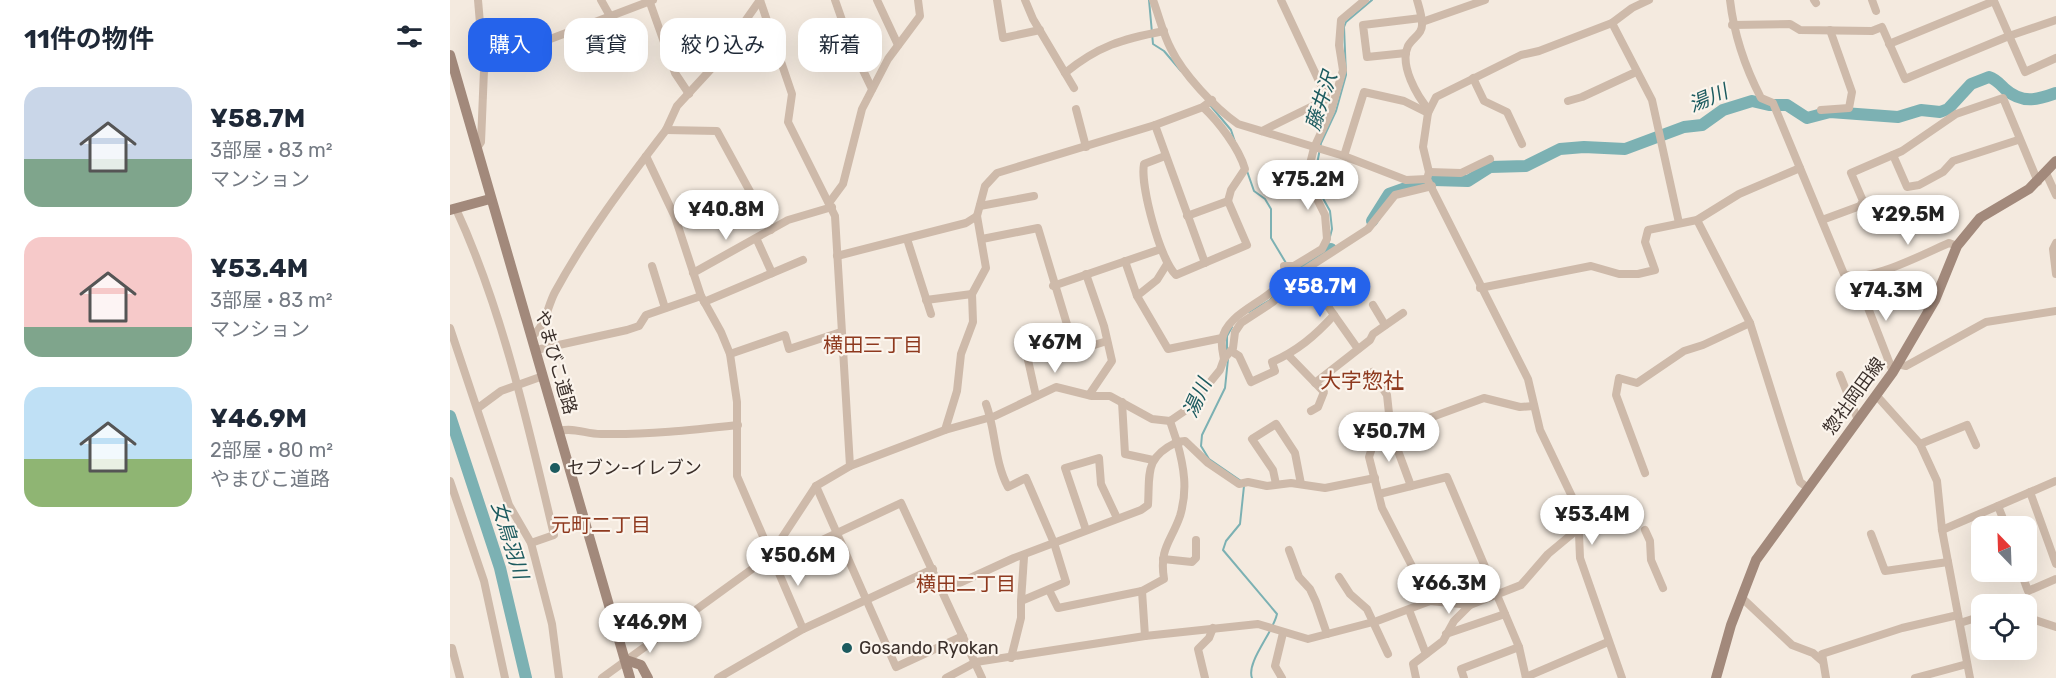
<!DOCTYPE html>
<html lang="ja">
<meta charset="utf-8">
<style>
:root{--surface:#fff;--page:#f6f6f7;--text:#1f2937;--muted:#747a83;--accent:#2563eb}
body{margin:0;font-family:Rubik,"Noto Sans JP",sans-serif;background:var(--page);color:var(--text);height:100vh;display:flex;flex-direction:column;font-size:22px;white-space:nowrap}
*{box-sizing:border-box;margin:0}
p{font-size:20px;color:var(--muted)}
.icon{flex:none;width:33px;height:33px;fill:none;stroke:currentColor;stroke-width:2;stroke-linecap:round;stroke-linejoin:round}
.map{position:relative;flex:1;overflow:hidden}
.sheet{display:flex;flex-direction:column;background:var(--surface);width:450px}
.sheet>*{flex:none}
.guide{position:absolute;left:18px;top:18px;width:570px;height:54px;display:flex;gap:12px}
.needle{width:39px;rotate:337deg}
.tools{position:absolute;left:1521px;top:516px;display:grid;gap:12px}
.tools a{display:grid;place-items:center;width:66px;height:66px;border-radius:12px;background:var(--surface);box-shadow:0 6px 24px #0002;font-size:30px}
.price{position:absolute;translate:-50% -51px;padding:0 14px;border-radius:21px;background:#fff;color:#222;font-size:20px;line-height:39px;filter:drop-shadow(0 2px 3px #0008)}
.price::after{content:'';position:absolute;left:50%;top:36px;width:18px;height:14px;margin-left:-9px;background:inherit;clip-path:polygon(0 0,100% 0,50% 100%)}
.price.active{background:var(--accent);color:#fff}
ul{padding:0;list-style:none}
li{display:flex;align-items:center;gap:18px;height:150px;padding:0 24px}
li span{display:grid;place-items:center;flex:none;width:168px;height:120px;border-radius:18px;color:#555}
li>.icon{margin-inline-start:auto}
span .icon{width:72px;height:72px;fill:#fffc;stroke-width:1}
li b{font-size:26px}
h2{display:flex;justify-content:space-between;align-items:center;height:72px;padding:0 24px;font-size:26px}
.pill{padding:0 21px;border-radius:18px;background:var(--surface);box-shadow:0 6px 24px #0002;font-size:21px;line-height:54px}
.pill.active{background:var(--accent);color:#fff}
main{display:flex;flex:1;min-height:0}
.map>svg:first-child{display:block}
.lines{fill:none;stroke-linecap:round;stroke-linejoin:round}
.stream{stroke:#7cb1b3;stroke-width:2}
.river{stroke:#7cb1b3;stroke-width:12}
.street{stroke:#cebaaa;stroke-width:8}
.secondary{stroke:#a2897b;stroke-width:10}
.poi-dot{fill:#1c5b5f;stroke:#fbf4ec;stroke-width:2}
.labels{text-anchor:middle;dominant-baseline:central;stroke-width:4.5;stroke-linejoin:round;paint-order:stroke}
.street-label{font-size:18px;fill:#3a2f2a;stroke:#fbf4ec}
.poi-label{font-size:18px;fill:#3a2f2a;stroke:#fbf4ec;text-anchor:start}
.water-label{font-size:20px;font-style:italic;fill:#1c5b5f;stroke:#fbf4ec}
.neighbourhood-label{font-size:20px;fill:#8e391e;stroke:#fbf4ec}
.quarter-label{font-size:21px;fill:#8e391e;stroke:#fbf4ec}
</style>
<main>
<section class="sheet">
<h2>11件の物件<svg class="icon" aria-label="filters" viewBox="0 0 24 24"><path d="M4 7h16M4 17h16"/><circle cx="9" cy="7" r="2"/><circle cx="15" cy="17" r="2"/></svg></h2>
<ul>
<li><span style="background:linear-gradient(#c9d6e8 60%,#7fa58c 0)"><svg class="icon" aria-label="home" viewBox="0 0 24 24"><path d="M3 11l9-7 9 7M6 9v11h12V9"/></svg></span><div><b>¥58.7M</b><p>3部屋 · 83 m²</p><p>マンション</p></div></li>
<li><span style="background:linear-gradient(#f6c9c9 75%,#7fa58c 0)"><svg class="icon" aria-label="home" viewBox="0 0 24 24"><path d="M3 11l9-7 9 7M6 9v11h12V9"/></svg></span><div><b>¥53.4M</b><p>3部屋 · 83 m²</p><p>マンション</p></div></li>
<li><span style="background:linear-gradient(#bfe0f5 60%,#8fb573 0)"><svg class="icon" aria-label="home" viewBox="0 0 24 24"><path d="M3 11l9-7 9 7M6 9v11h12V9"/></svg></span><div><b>¥46.9M</b><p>2部屋 · 80 m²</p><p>やまびこ道路</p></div></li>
</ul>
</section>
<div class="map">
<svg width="1606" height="678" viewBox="0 0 1606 678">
<rect width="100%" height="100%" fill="#f4eadf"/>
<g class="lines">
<g class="stream">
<polyline points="699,0 703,44 714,51 731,71"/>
<polyline points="760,105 781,130 785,142"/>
<polyline points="797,171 804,191 815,199 821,209 821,238 836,263"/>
<polyline points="876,252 882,229 880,211 866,186 865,175 871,143 886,111 896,75 894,27 896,22 922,0"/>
<polyline points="835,281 841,272 839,268"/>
<polyline points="799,312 820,300 828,290"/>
<polyline points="777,350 777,336 782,327"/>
<polyline points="778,359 775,388 752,435 751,446 759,459 791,481"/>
<path d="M794,486L790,524L776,541L773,550L827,614C823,633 796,662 802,678"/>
</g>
<g class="river">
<path d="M984,180L1018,181L1040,167L1076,166L1110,149L1134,147L1175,149L1234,127L1252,125L1273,110L1302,101L1319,105H1337L1357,118L1380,112L1448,117L1471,110L1490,112L1498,109L1521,84L1539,77C1546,79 1550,84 1555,89C1572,104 1587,100 1606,93"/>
<polyline points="922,221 939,194 970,183"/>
<polyline points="841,272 881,249"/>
<polyline points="0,416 50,568 76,678"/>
</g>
<g class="street">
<polyline points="151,0 160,16"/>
<polyline points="199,0 225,73 239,94"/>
<polyline points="385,0 400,43 422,89"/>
<polyline points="427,0 448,45"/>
<polyline points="547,0 553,38 590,30"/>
<polyline points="575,0 583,19 624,88"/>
<path d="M703,0C709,16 713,34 721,49C733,74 765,108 788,124L894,156L956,180L977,179"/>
<path d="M967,0C969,7 972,16 972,23C973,34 963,37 958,46C949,65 967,96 979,110"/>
<path d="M1280,0C1284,35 1295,67 1311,98L1323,103L1394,274C1416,285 1475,253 1499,243L1507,246"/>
<polyline points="1364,0 1366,3"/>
<polyline points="1422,0 1426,11"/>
<polyline points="972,22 1035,0"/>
<polyline points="1162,23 1202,100 1229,223"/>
<polyline points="1282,25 1340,24 1350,30 1422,31 1432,27 1455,79 1559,36 1606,20"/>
<polyline points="1439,44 1544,1 1575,72 1606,58"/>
<polyline points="956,53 917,57 913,25 971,18"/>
<polyline points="34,70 66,52 203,0"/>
<path d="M615,73C648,46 672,39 714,31"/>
<polyline points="1023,78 1034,101 1057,112 1072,144"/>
<polyline points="1118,101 1132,97 1186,72"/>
<path d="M753,107C768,121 789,148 795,169L781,190L778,201"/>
<polyline points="626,109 636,147"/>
<polyline points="1371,110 1399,108 1402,92 1380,30"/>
<polyline points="705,125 755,263"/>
<polyline points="216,130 267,131 321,230"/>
<polyline points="812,131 875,100 876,96 831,0"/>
<polyline points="27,148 31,142 34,70 28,0"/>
<polyline points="1443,155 1457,187 1469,185 1493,172 1503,161 1568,140"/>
<polyline points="196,156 225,217 251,296 271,332 280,354 287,402 287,476 353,629"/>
<path d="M715,156L694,164C690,185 710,260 726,275L797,245L778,201L737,216"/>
<polyline points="894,156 914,92 954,101 978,113"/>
<polyline points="979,172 1011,173 1040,159"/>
<polyline points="1596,173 1606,195"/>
<polyline points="379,203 393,184 412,109 438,59 470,16 468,0"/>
<polyline points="530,206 584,196"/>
<path d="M6,209C53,311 78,425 104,535L81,543"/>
<polyline points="1247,220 1300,323 1350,482 1358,488"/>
<polyline points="1372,220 1410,206 1413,201 1401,173 1452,151 1506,114 1553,98 1588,182"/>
<polyline points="457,239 481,314"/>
<polyline points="532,239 588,228 625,351 657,341"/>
<polyline points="307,240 322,273"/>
<polyline points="1606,243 1603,249 1606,274"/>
<polyline points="387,256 516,223 527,216 535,186 547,173 705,125 753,107 762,100"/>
<polyline points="675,261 687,296 707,280 717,264"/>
<polyline points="202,266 215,308"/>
<polyline points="853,271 908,349"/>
<polyline points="243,273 338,220 382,207"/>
<polyline points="636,274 654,326 662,361 639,395"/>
<polyline points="1406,277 1443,372"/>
<polyline points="603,286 711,249"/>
<polyline points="1030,288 1141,266 1169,274 1188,274 1205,270 1195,242 1198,230 1247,220 1289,194 1350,168"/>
<polyline points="687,296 718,349 772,338"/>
<polyline points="476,300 522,294"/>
<polyline points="254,302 353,260"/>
<polyline points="923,305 935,325"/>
<polyline points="0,328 59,505 81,543 102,624 109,678"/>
<polyline points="572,333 586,396"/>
<path d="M82,336C96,326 97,307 105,292C136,235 176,182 216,130L227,106L262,68L310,0"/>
<polyline points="86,350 177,330 189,326 196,315 251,296"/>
<path d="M781,351L789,356L801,382L825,371L822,362C847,351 865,336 884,315"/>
<polyline points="280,354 335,335 339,349 391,332"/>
<polyline points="838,355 874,392 868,407 861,411"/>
<path d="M774,359C773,353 771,346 772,340C777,306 840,298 834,266H844L872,249L877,239L875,215L861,187L860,164L864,148L881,111L893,70L889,45L891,20L915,0"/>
<polyline points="1448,364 1456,366 1536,322 1606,311"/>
<polyline points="922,372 937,395 941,432 961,486"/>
<polyline points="1390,375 1408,420"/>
<polyline points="865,383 920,340 923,334 953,313"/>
<polyline points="1426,395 1470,444 1487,481 1492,530 1520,678"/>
<polyline points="672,402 675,454 703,460"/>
<path d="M536,404C546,431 544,461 558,487L576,478L604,543L616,582L571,601V618L561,658"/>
<polyline points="28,408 51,391 93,376"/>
<polyline points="720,421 727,442 735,441 758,463 789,484 798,482 817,486 841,483 875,488 925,478"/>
<polyline points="495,430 507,391 511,354 523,322 522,294 536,268 527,216"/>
<path d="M109,431C124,427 136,434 151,434C196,435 242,430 288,425"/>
<polyline points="1470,444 1517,425 1526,445"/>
<polyline points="400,466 495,430 545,416 606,387 642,396 660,396 702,419 720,421 739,408 770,370 774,359 783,348 785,332 791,323 823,302 853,271 918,229 945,195 982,186"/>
<polyline points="1195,473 1166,395 1169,378 1187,383 1234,351 1253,345 1300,323"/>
<polyline points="0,481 34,581 55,678"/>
<polyline points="826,484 823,470 802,439 826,424 845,453 851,484"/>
<polyline points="366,486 446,667 513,636"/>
<polyline points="1580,492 1606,564"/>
<polyline points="929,494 997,477 1069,647 1076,678"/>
<polyline points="1548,506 1556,526"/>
<polyline points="636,530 615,468 649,458 651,484 667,518"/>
<polyline points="1195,530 1200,541 1201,560 1213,588"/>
<polyline points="1492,530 1606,481"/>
<polyline points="1421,534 1435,571 1498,562"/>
<polyline points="839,550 849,577 860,589 866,602 877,634"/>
<polyline points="713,559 742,562 746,558 746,540"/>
<polyline points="323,563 451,503 532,678"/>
<polyline points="1571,572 1578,591 1606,579"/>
<polyline points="889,577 900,594 917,609 938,654"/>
<path d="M494,590L564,558L691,510L698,505C700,473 694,458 727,442C734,467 738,490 730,516C721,542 709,548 714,579L692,591L608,608L599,590"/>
<polyline points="692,591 695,636"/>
<polyline points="1291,597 1342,645 1363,653 1371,660"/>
<polyline points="571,601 574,557"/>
<polyline points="980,601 932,508 919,457 922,448 941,432 1034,398 1070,407 1084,406"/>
<polyline points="959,610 976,654"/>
<polyline points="1576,617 1606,627"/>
<polyline points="1510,623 1532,616"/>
<polyline points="996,634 1055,614"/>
<polyline points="0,648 2,648 10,678"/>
<polyline points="1076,677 1158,642"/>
<polyline points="152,678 320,556 366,486 400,466 385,216 338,122 342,94 310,0"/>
<polyline points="268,678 353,629 483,569"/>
<polyline points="496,678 526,662 695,636 808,624 858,639 927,621 980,601 1020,605 1071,585 1098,554 1128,529"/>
<polyline points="755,678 748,649 759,638 763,628"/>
<polyline points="832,678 825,666 833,633"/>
<polyline points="966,678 963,664 993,641 1004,621 1020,605"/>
<polyline points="1014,678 1011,669 1069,647"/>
<polyline points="1172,678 1130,558 1128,509 1090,430 1078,379 977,179 979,172 973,147 978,113 986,97 1071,55 1089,51 1162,23 1182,8 1199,0"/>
<polyline points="1376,678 1372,654 1452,628 1508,615"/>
<polyline points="1465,678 1517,664"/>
</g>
<g class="secondary">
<polyline points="0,55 180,678"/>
<polyline points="0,210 40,199"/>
<polyline points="176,660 191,665 198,678"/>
<polyline points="1266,678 1281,625 1306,560 1443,372 1485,300 1507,246 1530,218 1579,189 1606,161"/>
</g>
</g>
<g class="poi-dot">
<circle cx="105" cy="468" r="6"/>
<circle cx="397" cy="648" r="6"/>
</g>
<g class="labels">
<g class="street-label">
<text transform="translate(106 362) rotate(74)">やまびこ道路</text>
<text transform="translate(1404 396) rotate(-54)">惣社岡田線</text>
</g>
<g class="poi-label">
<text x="117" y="468">セブン-イレブン</text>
<text x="409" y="648">Gosando Ryokan</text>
</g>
<g class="water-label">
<text transform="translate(1258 98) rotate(-23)">湯川</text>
<text transform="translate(871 101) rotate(-72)">藤井沢</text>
<text transform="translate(747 398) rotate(-66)">湯川</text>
<text transform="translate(60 540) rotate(73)">女鳥羽川</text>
</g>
<g class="neighbourhood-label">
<text x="423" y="345">横田三丁目</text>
<text x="151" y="525">元町二丁目</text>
<text x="516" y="584">横田二丁目</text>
</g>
<g class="quarter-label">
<text x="912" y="380">大字惣社</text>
</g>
</g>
</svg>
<div class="tools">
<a><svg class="needle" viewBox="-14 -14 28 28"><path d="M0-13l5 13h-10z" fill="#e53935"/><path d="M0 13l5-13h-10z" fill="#747a83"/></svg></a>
<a><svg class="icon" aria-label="locate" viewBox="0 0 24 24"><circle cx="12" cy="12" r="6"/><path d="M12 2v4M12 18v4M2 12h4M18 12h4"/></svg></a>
</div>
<b class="price" style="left:858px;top:211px">¥75.2M</b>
<b class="price" style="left:276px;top:241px">¥40.8M</b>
<b class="price" style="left:1458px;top:246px">¥29.5M</b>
<b class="price active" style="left:870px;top:318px">¥58.7M</b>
<b class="price" style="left:1436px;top:322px">¥74.3M</b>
<b class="price" style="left:605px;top:374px">¥67M</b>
<b class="price" style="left:939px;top:463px">¥50.7M</b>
<b class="price" style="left:1142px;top:546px">¥53.4M</b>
<b class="price" style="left:348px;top:587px">¥50.6M</b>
<b class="price" style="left:999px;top:615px">¥66.3M</b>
<b class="price" style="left:200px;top:654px">¥46.9M</b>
<div class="guide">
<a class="pill active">購入</a>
<a class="pill">賃貸</a>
<a class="pill">絞り込み</a>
<a class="pill">新着</a>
</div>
</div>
</main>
